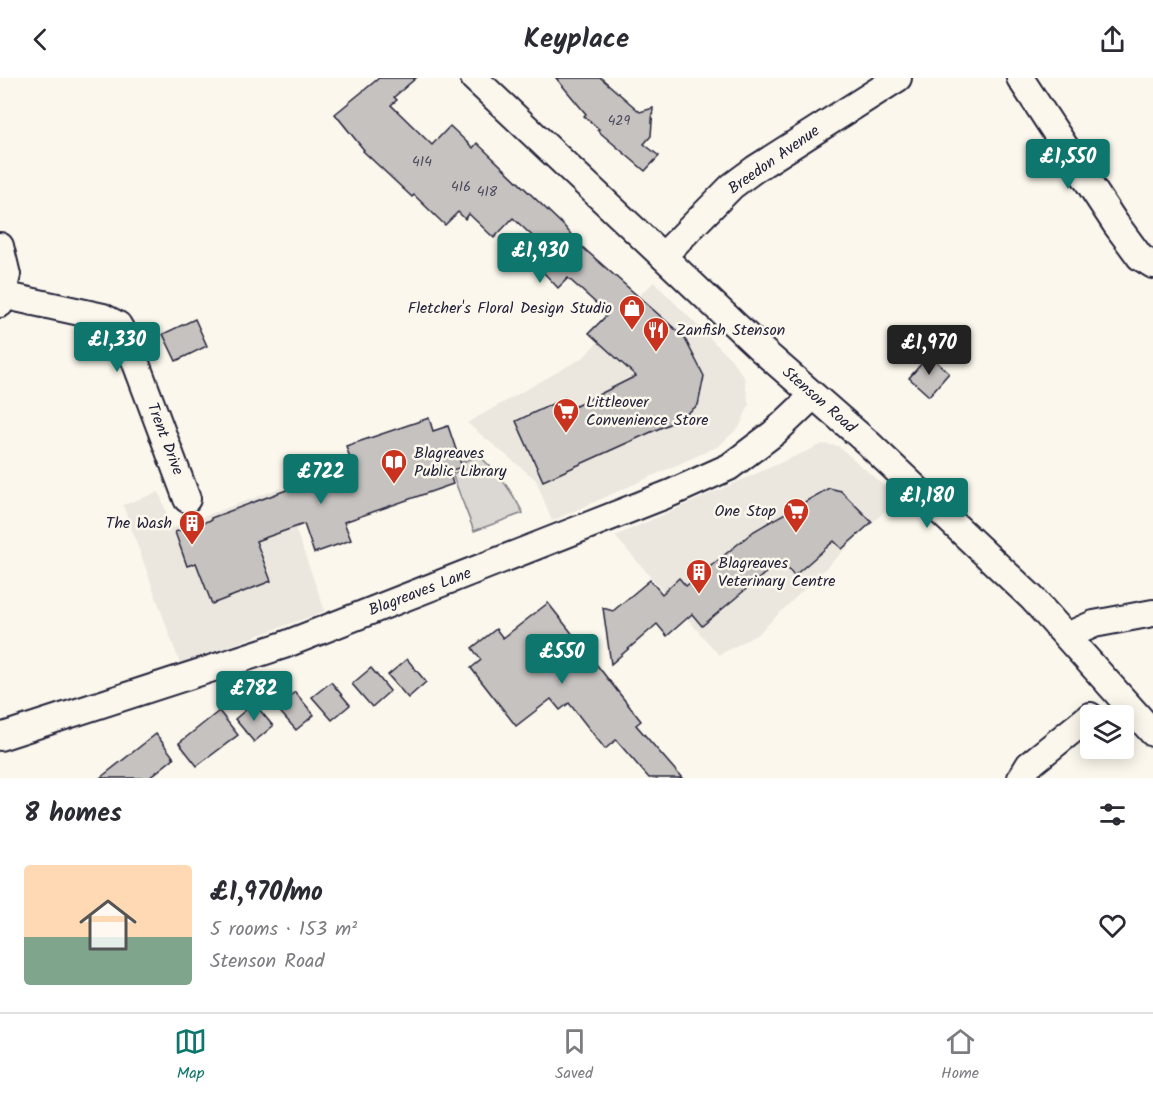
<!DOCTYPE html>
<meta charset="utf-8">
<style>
:root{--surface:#fff;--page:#f7f7f7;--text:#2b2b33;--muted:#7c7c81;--line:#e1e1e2;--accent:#0f766e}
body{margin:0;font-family:Kalam,sans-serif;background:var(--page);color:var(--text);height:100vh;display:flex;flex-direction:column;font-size:22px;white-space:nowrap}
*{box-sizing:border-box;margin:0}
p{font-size:20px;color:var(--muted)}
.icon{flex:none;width:33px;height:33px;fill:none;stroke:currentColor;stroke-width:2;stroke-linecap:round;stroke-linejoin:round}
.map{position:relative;height:700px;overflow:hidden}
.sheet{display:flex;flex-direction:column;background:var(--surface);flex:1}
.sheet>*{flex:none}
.tools{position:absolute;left:1080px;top:627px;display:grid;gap:12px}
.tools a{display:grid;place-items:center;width:54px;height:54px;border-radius:6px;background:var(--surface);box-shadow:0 3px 15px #0003;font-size:30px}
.price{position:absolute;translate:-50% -51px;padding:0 14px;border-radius:6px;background:var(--accent);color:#fff;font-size:20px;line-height:39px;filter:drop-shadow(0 2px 3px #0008)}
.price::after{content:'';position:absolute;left:50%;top:36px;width:18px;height:14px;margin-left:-9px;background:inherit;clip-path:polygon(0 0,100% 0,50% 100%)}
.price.selected{background:#222;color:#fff}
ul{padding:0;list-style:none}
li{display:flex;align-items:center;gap:18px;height:150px;padding:0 24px}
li+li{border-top:2px solid var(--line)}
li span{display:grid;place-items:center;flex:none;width:168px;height:120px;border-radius:6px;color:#555}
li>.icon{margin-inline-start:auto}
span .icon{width:72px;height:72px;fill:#fffc;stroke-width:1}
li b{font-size:26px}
h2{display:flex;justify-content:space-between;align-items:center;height:72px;padding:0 24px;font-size:26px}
header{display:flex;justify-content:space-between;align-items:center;height:78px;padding:0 24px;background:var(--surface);font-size:27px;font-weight:700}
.menu{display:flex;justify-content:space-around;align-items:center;height:84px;border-top:2px solid var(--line);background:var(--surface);font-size:16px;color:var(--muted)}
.menu a{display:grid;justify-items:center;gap:3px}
.menu .selected{color:var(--accent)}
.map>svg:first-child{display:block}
.built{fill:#ebe7df}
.green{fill:#dbd8d3;stroke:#7e7d87;stroke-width:1.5}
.building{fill:#c6c2c0;stroke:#22223b;stroke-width:1.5}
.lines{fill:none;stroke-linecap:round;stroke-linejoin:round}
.minor-casing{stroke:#22223b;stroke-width:30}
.minor{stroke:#fbf7ec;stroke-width:26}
.labels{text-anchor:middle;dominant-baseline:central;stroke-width:5;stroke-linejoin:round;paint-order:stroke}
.number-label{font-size:14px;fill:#4b4a5c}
.street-label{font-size:16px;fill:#22223b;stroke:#fbf7ec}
.poi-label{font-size:16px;fill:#22223b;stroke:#fbf7ec;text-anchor:start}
</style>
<header><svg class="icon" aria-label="back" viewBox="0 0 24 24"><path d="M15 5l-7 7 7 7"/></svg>Keyplace<svg class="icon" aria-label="share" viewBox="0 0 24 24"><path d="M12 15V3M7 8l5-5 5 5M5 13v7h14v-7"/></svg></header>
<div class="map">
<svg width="1153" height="700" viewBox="0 0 1153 700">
<rect width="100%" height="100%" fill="#fbf7ec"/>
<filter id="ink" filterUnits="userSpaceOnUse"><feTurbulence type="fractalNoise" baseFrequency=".0167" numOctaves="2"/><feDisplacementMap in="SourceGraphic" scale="12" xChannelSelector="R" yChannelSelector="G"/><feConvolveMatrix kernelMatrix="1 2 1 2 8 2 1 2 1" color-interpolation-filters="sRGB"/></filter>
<g filter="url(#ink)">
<g class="built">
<polygon points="654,204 731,281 744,299 749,327 740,348 719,368 552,443 536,402 467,345 584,279 639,218"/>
<polygon points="823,366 838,368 898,420 758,556 719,577 615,458"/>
<polygon points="281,410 325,533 180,586 123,427 159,414 172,450"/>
</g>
<path class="green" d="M479,378C499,395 511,412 523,435L474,453L452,396L465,391L462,384Z"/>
<g class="building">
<polygon points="379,0 416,0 394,19 397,22 391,27 432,67 450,48 473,70 477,65 564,148 580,167 684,259 704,298 698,327 680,341 543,403 516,343 565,320 570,331 636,298 589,255 608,236 568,200 558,210 530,180 543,168 513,140 494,160 469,136 465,141 458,134 445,147 414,117 412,119 363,73 364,72 335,36"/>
<polygon points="556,0 601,0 640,34 653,30 651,58 644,66 659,78 645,93 597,52 599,51 584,38 586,36"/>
<polygon points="195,241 207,268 176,283 163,256"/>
<polygon points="929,277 949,295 929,318 909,300"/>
<polygon points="429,340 433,353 448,348 462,389 449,393 453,406 344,444 351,462 314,475 304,446 256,463 271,503 212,526 196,485 187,488 175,454 211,442 211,440 292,410 290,404 351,383 346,368"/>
<polygon points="829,410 841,413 872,444 842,471 834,463 794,498 781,482 702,548 692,536 667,558 657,546 611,586 603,530 613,533 650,502 662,516 679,500 686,508 754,453"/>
<polygon points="548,525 641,643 636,647 682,700 649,700 616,662 605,671 569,625 560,632 551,621 516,648 471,590 481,582 472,570 496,551 503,560"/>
<polygon points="407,581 426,604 408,620 388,597"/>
<polygon points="371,590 390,613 372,629 352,606"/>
<polygon points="331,604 350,627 332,642 312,619"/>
<polygon points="295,614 314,637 296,652 276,629"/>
<polygon points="254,625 273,648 254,664 235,641"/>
<polygon points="219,633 238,657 197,688 179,665"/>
<polygon points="156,656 174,680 149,700 100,700"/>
</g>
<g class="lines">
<g class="minor-casing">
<g id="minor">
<polyline points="474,0 763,273 868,365 1032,520 1153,655"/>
<polyline points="1020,0 1115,145 1140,179 1153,187"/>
<polyline points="0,168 7,197 0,226"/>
<polyline points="663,178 732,108 755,91 898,0"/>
<polyline points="2,217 103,239 118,247 128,264 187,421"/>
<polyline points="1067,558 1094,546 1153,535"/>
<polyline points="0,659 284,567 671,415 729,389 774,355 813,318"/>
<polyline points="1021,700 1029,687 1090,638"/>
</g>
</g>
<use href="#minor" class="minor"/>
</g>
</g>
<defs>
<g id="shop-pin" transform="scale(1.35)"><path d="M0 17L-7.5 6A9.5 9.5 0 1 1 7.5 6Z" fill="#c8321e" stroke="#fbf7ec"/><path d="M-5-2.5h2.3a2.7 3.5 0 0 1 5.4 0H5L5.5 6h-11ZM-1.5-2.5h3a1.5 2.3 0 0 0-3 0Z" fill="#fff"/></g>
<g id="restaurant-pin" transform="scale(1.35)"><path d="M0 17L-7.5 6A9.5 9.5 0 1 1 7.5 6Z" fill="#c8321e" stroke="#fbf7ec"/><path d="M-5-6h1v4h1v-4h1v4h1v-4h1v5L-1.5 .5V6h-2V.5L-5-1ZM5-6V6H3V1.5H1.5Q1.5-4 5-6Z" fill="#fff"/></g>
<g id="supermarket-pin" transform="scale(1.35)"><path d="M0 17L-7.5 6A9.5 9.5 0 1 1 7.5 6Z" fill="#c8321e" stroke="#fbf7ec"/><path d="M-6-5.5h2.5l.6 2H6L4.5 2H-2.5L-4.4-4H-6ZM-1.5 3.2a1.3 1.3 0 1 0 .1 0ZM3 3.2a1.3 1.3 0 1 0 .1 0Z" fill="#fff"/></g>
<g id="library-pin" transform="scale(1.35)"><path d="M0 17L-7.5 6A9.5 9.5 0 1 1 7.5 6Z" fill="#c8321e" stroke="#fbf7ec"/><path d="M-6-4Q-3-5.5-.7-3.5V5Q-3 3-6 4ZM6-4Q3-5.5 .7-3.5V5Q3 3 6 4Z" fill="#fff"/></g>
<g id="building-pin" transform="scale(1.35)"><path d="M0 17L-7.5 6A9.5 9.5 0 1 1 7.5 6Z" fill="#c8321e" stroke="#fbf7ec"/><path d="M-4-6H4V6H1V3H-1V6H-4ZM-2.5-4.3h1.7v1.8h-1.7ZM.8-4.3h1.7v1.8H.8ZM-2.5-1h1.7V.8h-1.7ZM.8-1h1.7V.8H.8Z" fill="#fff"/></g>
</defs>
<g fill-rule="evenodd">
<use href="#shop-pin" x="632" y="230"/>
<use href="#restaurant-pin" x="656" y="252"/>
<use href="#supermarket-pin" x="566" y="333"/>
<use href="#library-pin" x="394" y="384"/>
<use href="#supermarket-pin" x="796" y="433"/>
<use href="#building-pin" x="192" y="445"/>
<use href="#building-pin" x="699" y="494"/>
</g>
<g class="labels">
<g class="number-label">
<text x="619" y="43">429</text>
<text x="422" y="84">414</text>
<text x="461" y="109">416</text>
<text x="487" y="114">418</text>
</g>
<g class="street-label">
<text transform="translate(774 82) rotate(-35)">Breedon Avenue</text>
<text transform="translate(819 322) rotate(41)">Stenson Road</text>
<text transform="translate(165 361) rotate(69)">Trent Drive</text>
<text transform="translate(420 514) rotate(-21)">Blagreaves Lane</text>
</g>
<g class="poi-label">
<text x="612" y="230" text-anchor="end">Fletcher's Floral Design Studio</text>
<text x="676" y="252">Zanfish Stenson</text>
<text x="586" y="324">Littleover<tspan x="586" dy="18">Convenience Store</tspan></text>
<text x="414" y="375">Blagreaves<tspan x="414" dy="18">Public Library</tspan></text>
<text x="776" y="433" text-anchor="end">One Stop</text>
<text x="172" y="445" text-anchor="end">The Wash</text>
<text x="718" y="485">Blagreaves<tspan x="718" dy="18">Veterinary Centre</tspan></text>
</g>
</g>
</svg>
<div class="tools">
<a><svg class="icon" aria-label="layers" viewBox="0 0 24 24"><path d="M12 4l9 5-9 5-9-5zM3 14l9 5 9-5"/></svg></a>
</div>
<b class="price" style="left:1068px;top:112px">£1,550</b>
<b class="price" style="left:540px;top:206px">£1,930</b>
<b class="price" style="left:117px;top:295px">£1,330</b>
<b class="price selected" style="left:929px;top:298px">£1,970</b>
<b class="price" style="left:321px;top:427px">£722</b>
<b class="price" style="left:927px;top:451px">£1,180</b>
<b class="price" style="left:562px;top:607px">£550</b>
<b class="price" style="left:254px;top:644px">£782</b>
</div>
<section class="sheet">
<h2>8 homes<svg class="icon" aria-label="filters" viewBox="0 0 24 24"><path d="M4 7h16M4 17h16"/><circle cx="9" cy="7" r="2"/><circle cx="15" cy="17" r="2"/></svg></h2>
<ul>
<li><span style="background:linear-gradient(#ffd9b3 60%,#7fa58c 0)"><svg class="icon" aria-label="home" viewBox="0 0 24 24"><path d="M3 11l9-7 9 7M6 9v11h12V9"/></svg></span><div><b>£1,970/mo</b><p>5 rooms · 153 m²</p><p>Stenson Road</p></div><svg class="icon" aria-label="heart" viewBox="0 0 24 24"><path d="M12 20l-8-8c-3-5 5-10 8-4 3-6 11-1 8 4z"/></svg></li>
</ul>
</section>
<nav class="menu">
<a class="selected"><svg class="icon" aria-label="map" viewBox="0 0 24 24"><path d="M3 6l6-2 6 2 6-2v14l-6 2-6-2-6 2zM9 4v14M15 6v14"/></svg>Map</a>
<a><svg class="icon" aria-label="saved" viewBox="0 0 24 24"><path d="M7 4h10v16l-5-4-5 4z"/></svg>Saved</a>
<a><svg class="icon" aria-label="home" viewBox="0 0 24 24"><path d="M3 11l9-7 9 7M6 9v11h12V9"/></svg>Home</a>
</nav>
